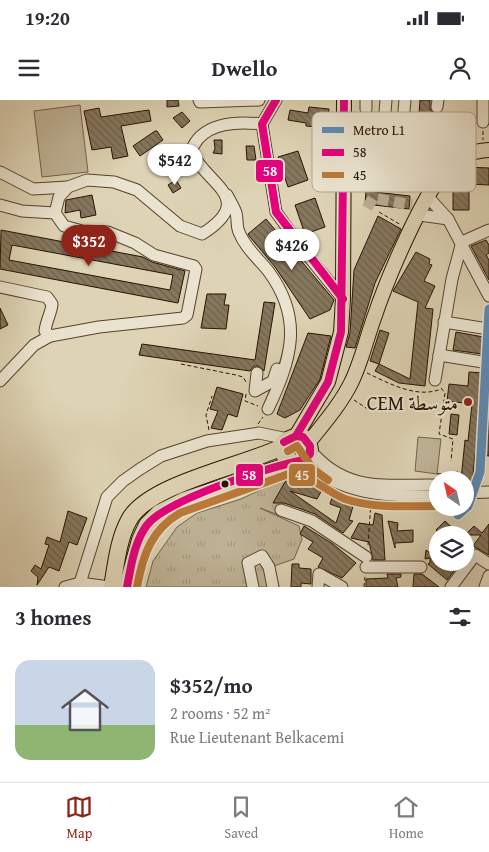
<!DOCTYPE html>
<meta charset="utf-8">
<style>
:root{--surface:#fff;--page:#f7f7f7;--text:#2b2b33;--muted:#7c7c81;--line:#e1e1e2;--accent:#8f2418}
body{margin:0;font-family:"Gentium Book Plus",Amiri,serif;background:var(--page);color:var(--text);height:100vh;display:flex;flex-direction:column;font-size:19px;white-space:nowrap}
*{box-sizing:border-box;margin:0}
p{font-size:16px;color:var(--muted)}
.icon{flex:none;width:28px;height:28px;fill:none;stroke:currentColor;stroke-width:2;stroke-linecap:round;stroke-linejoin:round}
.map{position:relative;height:487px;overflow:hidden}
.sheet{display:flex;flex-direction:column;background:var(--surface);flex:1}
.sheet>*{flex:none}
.needle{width:32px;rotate:326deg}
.buttons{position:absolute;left:429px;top:371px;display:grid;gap:10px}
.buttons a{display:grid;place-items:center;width:45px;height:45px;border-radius:50%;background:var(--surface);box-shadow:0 5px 20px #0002;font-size:25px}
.price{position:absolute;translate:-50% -42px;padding:0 11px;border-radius:18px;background:#fff;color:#222;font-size:16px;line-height:32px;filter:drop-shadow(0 1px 2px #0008)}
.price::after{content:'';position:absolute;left:50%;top:30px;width:15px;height:11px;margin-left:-8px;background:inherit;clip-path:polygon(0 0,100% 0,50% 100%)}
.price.current{background:var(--accent);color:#fff}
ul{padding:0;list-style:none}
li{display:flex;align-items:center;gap:15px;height:125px;padding:0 15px}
li span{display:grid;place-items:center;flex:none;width:140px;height:100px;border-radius:15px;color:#555}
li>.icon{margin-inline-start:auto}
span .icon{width:60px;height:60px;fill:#fffc;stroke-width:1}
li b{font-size:21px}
h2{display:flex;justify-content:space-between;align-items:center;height:60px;padding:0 15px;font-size:21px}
.status{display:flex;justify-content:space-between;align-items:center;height:35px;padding:0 25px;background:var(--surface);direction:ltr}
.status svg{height:14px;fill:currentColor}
header{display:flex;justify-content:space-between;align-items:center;height:65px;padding:0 15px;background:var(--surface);font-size:22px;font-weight:600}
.tabs{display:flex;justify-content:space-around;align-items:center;height:70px;border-top:1px solid var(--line);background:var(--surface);font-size:14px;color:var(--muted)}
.tabs a{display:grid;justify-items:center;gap:2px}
.tabs .current{color:var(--accent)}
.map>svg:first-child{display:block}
.grass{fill:url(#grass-tufts);stroke:#72624b}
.pitch{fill:#bfb396;stroke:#72624b}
.building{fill:url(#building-back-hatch);stroke:#261200;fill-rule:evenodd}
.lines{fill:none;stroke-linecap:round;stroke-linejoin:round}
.minor-tunnel{stroke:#b9ad91;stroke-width:11;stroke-dasharray:11 5.5;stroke-linecap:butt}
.minor-casing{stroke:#54422d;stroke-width:13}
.major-casing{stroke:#261200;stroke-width:16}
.highway-casing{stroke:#261200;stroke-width:18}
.path{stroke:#261200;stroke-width:1;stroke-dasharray:4 2.5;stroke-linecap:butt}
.minor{stroke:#eae3cf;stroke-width:11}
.major{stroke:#ded4b5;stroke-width:14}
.highway{stroke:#ded4b5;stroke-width:16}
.bus-1-casing{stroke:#eae3cf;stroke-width:11}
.bus-2-casing{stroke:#eae3cf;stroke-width:11}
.bus-1{stroke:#e5007d;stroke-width:8}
.bus-2{stroke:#bc7a39;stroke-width:8}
.metro-1-casing{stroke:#eae3cf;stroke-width:12}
.metro-1{stroke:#5f8cb8;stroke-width:9}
.poi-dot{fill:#8f2418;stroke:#eae3cf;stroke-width:2}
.bus-dot{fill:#261200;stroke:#eae3cf;stroke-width:2}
.labels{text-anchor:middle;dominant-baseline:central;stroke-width:4;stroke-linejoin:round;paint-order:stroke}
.poi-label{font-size:20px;fill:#261200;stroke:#eae3cf;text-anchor:end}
.key{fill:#eae3cf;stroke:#afa491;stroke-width:1}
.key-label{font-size:14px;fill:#261200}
.line-badge{stroke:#eae3cf;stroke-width:2}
.badge-label{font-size:14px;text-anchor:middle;font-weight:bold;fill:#fff}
</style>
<div class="status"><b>19:20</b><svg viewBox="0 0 49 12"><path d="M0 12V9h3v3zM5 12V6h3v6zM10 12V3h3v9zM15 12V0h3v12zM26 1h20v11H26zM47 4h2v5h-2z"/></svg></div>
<header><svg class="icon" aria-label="menu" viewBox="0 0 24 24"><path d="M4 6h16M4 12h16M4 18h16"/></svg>Dwello<svg class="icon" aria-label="person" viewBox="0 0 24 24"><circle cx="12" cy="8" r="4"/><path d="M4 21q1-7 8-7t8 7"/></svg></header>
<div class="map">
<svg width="489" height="487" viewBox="0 0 489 487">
<defs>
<pattern id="grass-tufts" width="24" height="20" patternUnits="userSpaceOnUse" patternTransform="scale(1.25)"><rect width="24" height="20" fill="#bfb396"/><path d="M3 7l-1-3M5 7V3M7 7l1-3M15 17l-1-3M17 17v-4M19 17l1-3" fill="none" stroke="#a49980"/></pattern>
<pattern id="building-back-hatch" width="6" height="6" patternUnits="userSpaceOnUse" patternTransform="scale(1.25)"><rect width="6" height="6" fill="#86775e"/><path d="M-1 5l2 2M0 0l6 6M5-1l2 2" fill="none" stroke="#6d604b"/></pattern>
</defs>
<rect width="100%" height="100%" fill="#ded4b5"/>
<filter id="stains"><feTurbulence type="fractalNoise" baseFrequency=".004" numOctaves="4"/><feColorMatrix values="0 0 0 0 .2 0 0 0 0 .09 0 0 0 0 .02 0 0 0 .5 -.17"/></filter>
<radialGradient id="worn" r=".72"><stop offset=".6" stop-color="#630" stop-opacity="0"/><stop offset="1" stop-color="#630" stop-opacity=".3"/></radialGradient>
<polygon class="grass" points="287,377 281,416 260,408 299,426 302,439 294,459 274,466 279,487 146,487 153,461 177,427 197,413 241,399"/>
<g class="pitch">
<polygon points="80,5 88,72 42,77 34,11"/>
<polygon points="418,337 441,339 437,374 415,371"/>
</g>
<g class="building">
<polygon points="167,0 178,0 179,6 167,7"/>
<polygon points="420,0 430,0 430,9 433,13 428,70 367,67 368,54 416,57"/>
<polygon points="309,7 329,9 327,28 306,26 306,23 288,20 290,10 308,13"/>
<polygon points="99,8 101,17 149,10 151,21 121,26 128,56 113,59 111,47 92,50 84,11"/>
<polygon points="182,12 190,21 182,28 173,18"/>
<polygon points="155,31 157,31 163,40 140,56 133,46"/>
<polygon points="214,40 222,40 222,54 213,53 215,49"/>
<polygon points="246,46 254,46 256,60 247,60"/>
<polygon points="298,51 308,80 288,87 278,57"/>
<polygon points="467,67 489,68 489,85 469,84 469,110 453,110 453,76 467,76"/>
<polygon points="176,80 181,88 173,93 168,85"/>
<polygon points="366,91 410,96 409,109 365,104"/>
<polygon points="92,95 96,115 81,118 80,110 65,113 66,100"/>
<polygon points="315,98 325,127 305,134 295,105"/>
<polygon points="378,116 401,129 375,183 355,248 346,247 350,233 354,170"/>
<polygon points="266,119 334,200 330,210 310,219 275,167 250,137 248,134"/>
<path d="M1,130L143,157L152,162L185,171L178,203L0,169ZM12,145L173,175L170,190L9,160Z"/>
<polygon points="486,140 489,145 489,153 486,155 489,160 489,180 471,146"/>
<polygon points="416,152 430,159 429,164 432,165 424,181 435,186 425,208 433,209 425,286 399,283 375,271 379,264 410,279 418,202 393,191"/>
<polygon points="207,194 226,194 224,205 229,205 226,229 201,228"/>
<polygon points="264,202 275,203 264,271 258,266 254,266 250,271 139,255 142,244 255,260"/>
<polygon points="0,208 8,225 0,229"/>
<polygon points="380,230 389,233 379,264 370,261"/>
<polygon points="456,232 489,238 489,255 453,250"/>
<polygon points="308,233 331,236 320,279 300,310 285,318 277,314"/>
<polygon points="469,272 484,273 484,285 489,286 489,356 475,354 472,385 465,385 465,380 461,380 465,340 468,341 472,304 447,301 449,284 468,286"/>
<polygon points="217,287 243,294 237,317 228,314 222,330 211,328 218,311 210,309"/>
<polygon points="451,314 459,315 457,335 449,334"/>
<polygon points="296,373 323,388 317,399 290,391 336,423 341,408 330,404 332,398 354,403 349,420 353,421 343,433 315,414 284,403 273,403 289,375"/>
<polygon points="68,411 87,418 77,445 69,442 59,471 49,467 37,485 38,477 31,471 35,465 41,469 49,445 45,444 47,437 60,442"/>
<polygon points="375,413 382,415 385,460 373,460 369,442 351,438 359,423 373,425"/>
<polygon points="388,421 398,423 397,431 413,430 413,442 395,443 395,448"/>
<polygon points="445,421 460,435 441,435 436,430"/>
<polygon points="489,424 489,455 473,446 481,435 465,435 474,426 482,433"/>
<polygon points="304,426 333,444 356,463 342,478 318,467 323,458 308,449 313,442 300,434"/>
<polygon points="426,450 438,459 438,462 443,462 454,471 447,480 428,464 430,463 430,458 425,459"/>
<polygon points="292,464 299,464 299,468 311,469 311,484 301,483 301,487 291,487"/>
<polygon points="387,474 401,474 401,477 396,478 398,487 366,487 366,479 388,478"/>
<polygon points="414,474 422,474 439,487 413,487"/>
</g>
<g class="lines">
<polyline class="minor-tunnel" points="367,108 373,98 412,105"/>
<g class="minor-casing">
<g id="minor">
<polyline points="199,0 200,2 259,0"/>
<polyline points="276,0 262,24 276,112 301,147 343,199"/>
<polyline points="483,0 483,22"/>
<polyline points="437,7 438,0"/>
<polyline points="366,9 366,0"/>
<polyline points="404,11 405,0"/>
<polyline points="385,12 386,0"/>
<polyline points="0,72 33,89 68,87"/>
<path d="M227,95C230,101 234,107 236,113C238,119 236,126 239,132C245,148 259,159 269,172C304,220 291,260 268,309"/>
<polyline points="429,98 448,119 489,196"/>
<polyline points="0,105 22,111 55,113"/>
<polyline points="420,115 448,119"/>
<path d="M0,187L47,197L52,204C51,214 46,221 45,231L50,236L99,227L183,218L187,215L196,169L194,166L154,155L135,143L108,132L82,131L64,126L55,113L59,97L68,87L87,80L114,82L137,90L180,126L202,134C257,99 208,85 191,52C200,23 235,21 262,24"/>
<polyline points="444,222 489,229"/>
<polyline points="439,255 489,263"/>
<polyline points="257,273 255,291 273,281 277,269"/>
<polyline points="435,280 452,179 462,142 489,130"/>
<polyline points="0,281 34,245 50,236"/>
<path d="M310,350C347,394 387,384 438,385"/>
<path d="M301,361C344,395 385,397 438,396"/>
<polyline points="465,393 489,392"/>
<polyline points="281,410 312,421 366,457"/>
<polyline points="366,467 421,467"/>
<polyline points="80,483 107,397 123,381 140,369 161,356 207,341 259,333 288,339"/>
<polyline points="65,487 80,483 109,487"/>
<polyline points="253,487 248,463 262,456 269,467 273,487"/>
<polyline points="318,487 319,474 342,487"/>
<polyline points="451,487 475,455 489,464"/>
<polyline points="485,487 489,476"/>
</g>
</g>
<g class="major-casing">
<g id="major">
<polyline points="296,336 328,282 341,232 343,199 344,0"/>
<path d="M309,342C324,323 340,305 351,283C361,263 366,240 374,218C387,179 423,93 450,64C460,54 476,51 489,50"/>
</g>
</g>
<g class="highway-casing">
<g id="highway">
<path d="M112,487C116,465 118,440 129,420C148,384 243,366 282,347"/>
<path d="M127,487L140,440L147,425L159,413L185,400L304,360L310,350C308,332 295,335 284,342C280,352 284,358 293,362"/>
</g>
</g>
<g class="path">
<polyline points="483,31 483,40"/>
<polyline points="436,43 437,16"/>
<polyline points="379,112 401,125"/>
<polyline points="181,264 236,275 243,277 246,282"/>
<path d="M367,273C388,283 417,299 441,289"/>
<polyline points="441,288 445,293 439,334 453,339 451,361"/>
<polyline points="246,294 245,301 258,306"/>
<polyline points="354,300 369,310"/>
<polyline points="258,324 263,317"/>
<polyline points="209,330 206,315 212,296"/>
<polyline points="437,374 458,372 456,380"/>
<polyline points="368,445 371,402"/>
<polyline points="364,487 365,477"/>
</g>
<use href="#minor" class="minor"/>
<use href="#major" class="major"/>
<use href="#highway" class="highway"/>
<g class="bus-1-casing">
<g id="bus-1">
<polyline points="276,0 262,24 276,112 343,199"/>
<polyline points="296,336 328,282 341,232 344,0"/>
<path d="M127,487C131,467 134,442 147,425C166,400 271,366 304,360L310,354V346L303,337L296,336L284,342"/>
</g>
</g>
<g class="bus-2-casing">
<g id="bus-2">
<polyline points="288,351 297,346 313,369 328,380"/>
<path d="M137,487C143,455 151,430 180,413L294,372C313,377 327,392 345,399C375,409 407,406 438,406"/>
</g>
</g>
<use href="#bus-1" class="bus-1"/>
<use href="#bus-2" class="bus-2"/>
<g class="metro-1-casing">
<polyline id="metro-1" points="458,415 468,406 480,372 489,209"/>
</g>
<use href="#metro-1" class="metro-1"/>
</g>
<circle class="poi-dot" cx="468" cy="302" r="5"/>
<circle class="bus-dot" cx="225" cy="384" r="4.5"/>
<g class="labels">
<g class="poi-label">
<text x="458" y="302">CEM متوسطة</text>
</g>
</g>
<rect x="312" y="12" width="164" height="80" rx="8" class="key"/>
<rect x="322" y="27" width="22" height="6" fill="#5f8cb8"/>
<rect x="322" y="49" width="22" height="7" fill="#e5007d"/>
<rect x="322" y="72" width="22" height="6" fill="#bc7a39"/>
<g class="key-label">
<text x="353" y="35">Metro L1</text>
<text x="353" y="57">58</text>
<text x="353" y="80">45</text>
</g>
<g class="line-badge">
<rect x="255" y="59" width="29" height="24" rx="5" fill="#e5007d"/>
<rect x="288" y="363" width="28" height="24" rx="5" fill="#bc7a39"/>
<rect x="235" y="363" width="29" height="24" rx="5" fill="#e5007d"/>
</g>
<g class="badge-label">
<text x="270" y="76">58</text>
<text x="302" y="380">45</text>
<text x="249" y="380">58</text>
</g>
<rect width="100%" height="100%" filter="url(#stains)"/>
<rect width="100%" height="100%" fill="url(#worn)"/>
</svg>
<div class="buttons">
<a><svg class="needle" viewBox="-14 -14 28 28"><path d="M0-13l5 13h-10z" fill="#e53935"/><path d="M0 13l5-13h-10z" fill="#7c7c81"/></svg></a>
<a><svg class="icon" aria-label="layers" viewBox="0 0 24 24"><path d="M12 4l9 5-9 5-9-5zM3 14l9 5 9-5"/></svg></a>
</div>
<b class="price" style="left:175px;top:86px">$542</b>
<b class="price current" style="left:89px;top:167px">$352</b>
<b class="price" style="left:292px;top:171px">$426</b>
</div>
<section class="sheet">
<h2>3 homes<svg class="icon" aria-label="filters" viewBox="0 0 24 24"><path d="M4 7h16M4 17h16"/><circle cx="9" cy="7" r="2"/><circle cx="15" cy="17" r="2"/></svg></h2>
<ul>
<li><span style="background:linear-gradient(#c9d6e8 65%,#8fb573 0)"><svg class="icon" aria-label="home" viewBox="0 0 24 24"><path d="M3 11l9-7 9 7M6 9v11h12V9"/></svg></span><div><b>$352/mo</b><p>2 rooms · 52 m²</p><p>Rue Lieutenant Belkacemi</p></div></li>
</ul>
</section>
<nav class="tabs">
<a class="current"><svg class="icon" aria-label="map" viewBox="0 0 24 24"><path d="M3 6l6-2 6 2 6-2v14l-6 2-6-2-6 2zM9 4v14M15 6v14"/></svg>Map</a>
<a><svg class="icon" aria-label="saved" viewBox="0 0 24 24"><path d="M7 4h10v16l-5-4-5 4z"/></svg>Saved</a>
<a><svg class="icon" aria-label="home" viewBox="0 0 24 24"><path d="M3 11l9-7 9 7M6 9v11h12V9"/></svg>Home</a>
</nav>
